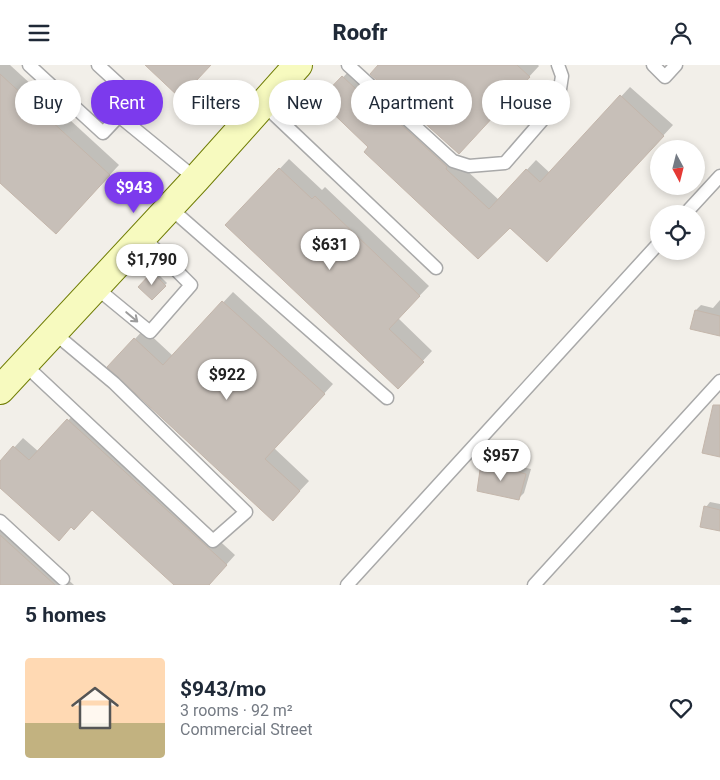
<!DOCTYPE html>
<meta charset="utf-8">
<style>
:root{--surface:#fff;--page:#f6f6f7;--text:#1f2937;--muted:#747a83;--accent:#7c3aed}
body{margin:0;font-family:Roboto,sans-serif;background:var(--page);color:var(--text);height:100vh;display:flex;flex-direction:column;font-size:19px;white-space:nowrap}
*{box-sizing:border-box;margin:0}
p{font-size:16px;color:var(--muted)}
.icon{flex:none;width:28px;height:28px;fill:none;stroke:currentColor;stroke-width:2;stroke-linecap:round;stroke-linejoin:round}
.map{position:relative;height:520px;overflow:hidden}
.sheet{display:flex;flex-direction:column;background:var(--surface);flex:1}
.sheet>*{flex:none}
.hud{position:absolute;left:15px;top:15px;width:690px;height:45px;display:flex;gap:10px}
.needle{width:32px;rotate:173deg}
.buttons{position:absolute;left:650px;top:75px;display:grid;gap:10px}
.buttons a{display:grid;place-items:center;width:55px;height:55px;border-radius:50%;background:var(--surface);box-shadow:0 2px 8px #0003;font-size:25px}
.price{position:absolute;translate:-50% -42px;padding:0 11px;border-radius:18px;background:#fff;color:#222;font-size:16px;line-height:32px;filter:drop-shadow(0 1px 2px #0008)}
.price::after{content:'';position:absolute;left:50%;top:30px;width:15px;height:11px;margin-left:-8px;background:inherit;clip-path:polygon(0 0,100% 0,50% 100%)}
.price.current{background:var(--accent);color:#fff}
ul{padding:0;list-style:none}
li{display:flex;align-items:center;gap:15px;height:125px;padding:0 25px}
li span{display:grid;place-items:center;flex:none;width:140px;height:100px;border-radius:5px;color:#555}
li>.icon{margin-inline-start:auto}
span .icon{width:60px;height:60px;fill:#fffc;stroke-width:1}
li b{font-size:21px}
h2{display:flex;justify-content:space-between;align-items:center;height:60px;padding:0 25px;font-size:21px}
.pill{padding:0 18px;border-radius:22px;background:var(--surface);box-shadow:0 2px 8px #0003;font-size:18px;line-height:45px}
.pill.current{background:var(--accent);color:#fff}
header{display:flex;justify-content:space-between;align-items:center;height:65px;padding:0 25px;background:var(--surface);font-size:22px;font-weight:800}
.map>svg:first-child{display:block}
.shadow{fill:#0003}
.building{fill:#c7bfb8;stroke:#c4b6ab}
.lines{fill:none;stroke-linecap:round;stroke-linejoin:round}
.lane-casing{stroke:#a9a9a9;stroke-width:15}
.secondary-casing{stroke:#707d05;stroke-width:30}
.lane{stroke:#fff;stroke-width:12}
.secondary{stroke:#f7fabf;stroke-width:28}
.oneway{stroke:#9c9c9c}
</style>
<header><svg class="icon" aria-label="menu" viewBox="0 0 24 24"><path d="M4 6h16M4 12h16M4 18h16"/></svg>Roofr<svg class="icon" aria-label="person" viewBox="0 0 24 24"><circle cx="12" cy="8" r="4"/><path d="M4 21q1-7 8-7t8 7"/></svg></header>
<div class="map">
<svg width="720" height="520" viewBox="0 0 720 520">
<rect width="100%" height="100%" fill="#f2efe9"/>
<g class="shadow">
<polygon points="0,0 10,0 119,100 65,158 0,117"/>
<polygon points="380,0 538,0 539,1 468,78"/>
<polygon points="353,2 499,135 536,95 550,108 630,22 673,60 557,186 370,82 321,35"/>
<polygon points="289,94 322,125 325,122 429,221 398,253 432,286 408,312 227,160"/>
<polygon points="155,206 167,218 152,233 140,221"/>
<polygon points="233,227 333,319 274,383 309,416 282,445 135,274 144,264 173,291"/>
<polygon points="720,235 720,270 696,245 701,240 713,243"/>
<polygon points="77,346 235,490 208,520 176,520 92,444 0,421 0,398 23,373 39,387"/>
<polygon points="488,394 531,404 524,428 518,434 483,399"/>
<polygon points="710,437 720,439 720,465 706,442"/>
<polygon points="0,453 74,520 0,520"/>
</g>
<g class="building">
<polygon points="145,0 211,0 180,33"/>
<polygon points="378,0 517,0 530,12 459,89 370,9"/>
<polygon points="0,9 110,110 56,169 0,118"/>
<polygon points="342,11 356,24 359,21 447,102 446,104 489,144 526,104 540,117 620,30 664,71 547,197 510,163 478,194 364,87 368,82 319,35"/>
<polygon points="279,103 312,134 315,131 420,231 389,264 424,297 398,324 225,160"/>
<polygon points="152,207 166,221 152,235 138,222"/>
<polygon points="222,236 325,329 265,394 300,426 273,456 107,302 134,273 163,300"/>
<polygon points="695,245 720,251 720,271 690,264"/>
<polygon points="713,340 720,340 720,392 702,388"/>
<polygon points="67,354 227,500 209,520 174,520 92,445 74,465 71,462 59,476 0,423 0,396 13,381 29,395"/>
<polygon points="481,398 526,409 519,435 477,426"/>
<polygon points="704,441 720,445 720,466 700,462"/>
<polygon points="0,470 55,520 0,520"/>
</g>
<g class="lines">
<g class="lane-casing">
<g id="lane">
<polyline points="29,0 103,68 135,34 98,0"/>
<polyline points="348,0 453,96 469,101 505,98 558,37 562,11 558,0"/>
<polyline points="653,0 665,12 676,0"/>
<polyline points="263,39 436,203"/>
<polyline points="119,51 196,114"/>
<polyline points="169,142 387,333"/>
<polyline points="685,149 720,111"/>
<polyline points="94,221 150,267 191,220 142,171"/>
<polyline points="24,299 213,476 246,447 114,318 53,267"/>
<polyline points="0,456 63,514"/>
<polyline points="347,520 659,178"/>
<polyline points="534,520 720,316"/>
</g>
</g>
<g class="secondary-casing">
<polyline id="secondary" points="0,325 196,114 298,0"/>
</g>
<use href="#lane" class="lane"/>
<use href="#secondary" class="secondary"/>
</g>
<defs><path id="oneway-shaft" d="M-6 0H5M1.5-3L5.5 0L1.5 3" fill="none" stroke-width="1.6" stroke-linecap="round" stroke-linejoin="round" transform="scale(1.25)"/></defs>
<use class="oneway" href="#oneway-shaft" transform="translate(132 252) rotate(40)"/>
</svg>
<div class="buttons">
<a><svg class="needle" viewBox="-14 -14 28 28"><path d="M0-13l5 13h-10z" fill="#e53935"/><path d="M0 13l5-13h-10z" fill="#747a83"/></svg></a>
<a><svg class="icon" aria-label="locate" viewBox="0 0 24 24"><circle cx="12" cy="12" r="6"/><path d="M12 2v4M12 18v4M2 12h4M18 12h4"/></svg></a>
</div>
<b class="price current" style="left:134px;top:149px">$943</b>
<b class="price" style="left:330px;top:206px">$631</b>
<b class="price" style="left:152px;top:221px">$1,790</b>
<b class="price" style="left:227px;top:336px">$922</b>
<b class="price" style="left:501px;top:417px">$957</b>
<div class="hud">
<a class="pill">Buy</a>
<a class="pill current">Rent</a>
<a class="pill">Filters</a>
<a class="pill">New</a>
<a class="pill">Apartment</a>
<a class="pill">House</a>
</div>
</div>
<section class="sheet">
<h2>5 homes<svg class="icon" aria-label="filters" viewBox="0 0 24 24"><path d="M4 7h16M4 17h16"/><circle cx="9" cy="7" r="2"/><circle cx="15" cy="17" r="2"/></svg></h2>
<ul>
<li><span style="background:linear-gradient(#ffd9b3 65%,#c2b280 0)"><svg class="icon" aria-label="home" viewBox="0 0 24 24"><path d="M3 11l9-7 9 7M6 9v11h12V9"/></svg></span><div><b>$943/mo</b><p>3 rooms · 92 m²</p><p>Commercial Street</p></div><svg class="icon" aria-label="heart" viewBox="0 0 24 24"><path d="M12 20l-8-8c-3-5 5-10 8-4 3-6 11-1 8 4z"/></svg></li>
</ul>
</section>
